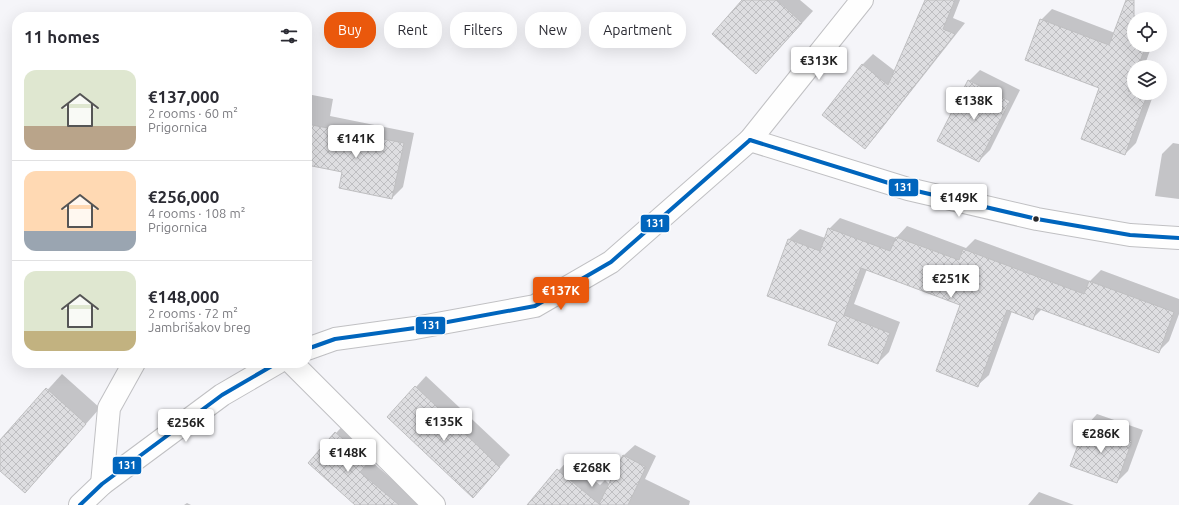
<!DOCTYPE html>
<meta charset="utf-8">
<style>
:root{--surface:#fff;--page:#f7f7f7;--text:#2b2b33;--muted:#7c7c81;--line:#e1e1e2;--accent:#ea580c}
body{margin:0;font-family:Ubuntu,sans-serif;background:var(--page);color:var(--text);height:100vh;display:flex;flex-direction:column;font-size:15px;white-space:nowrap}
*{box-sizing:border-box;margin:0}
p{font-size:13px;color:var(--muted)}
.icon{flex:none;width:22px;height:22px;fill:none;stroke:currentColor;stroke-width:2;stroke-linecap:round;stroke-linejoin:round}
.map{position:relative;flex:1;overflow:hidden}
.drawer{position:absolute;left:12px;top:12px;width:300px;height:356px;display:flex;flex-direction:column;background:var(--surface);border-radius:16px;box-shadow:0 4px 16px #0002}
.drawer>*{flex:none}
.top-card{position:absolute;left:324px;top:12px;width:380px;height:36px;display:flex;gap:8px}
.tools{position:absolute;left:1127px;top:12px;display:grid;gap:8px}
.tools a{display:grid;place-items:center;width:40px;height:40px;border-radius:50%;background:var(--surface);box-shadow:0 4px 16px #0002;font-size:20px}
.price{position:absolute;translate:-50% -34px;padding:0 9px;border-radius:4px;background:#fff;color:#222;font-size:13px;line-height:26px;filter:drop-shadow(0 1px 2px #0008)}
.price::after{content:'';position:absolute;left:50%;top:24px;width:12px;height:9px;margin-left:-6px;background:inherit;clip-path:polygon(0 0,100% 0,50% 100%)}
.price.active{background:var(--accent);color:#fff}
ul{padding:0;list-style:none}
li{display:flex;align-items:center;gap:12px;height:100px;padding:0 12px}
li+li{border-top:1px solid var(--line)}
li span{display:grid;place-items:center;flex:none;width:112px;height:80px;border-radius:12px;color:#555}
li>.icon{margin-inline-start:auto}
span .icon{width:48px;height:48px;fill:#fffc;stroke-width:1}
li b{font-size:17px}
h2{display:flex;justify-content:space-between;align-items:center;height:48px;padding:0 12px;font-size:17px}
.chip{padding:0 14px;border-radius:16px;background:var(--surface);box-shadow:0 4px 16px #0002;font-size:14px;line-height:36px}
.chip.active{background:var(--accent);color:#fff}
.map>svg:first-child{display:block}
.shadow{fill:#0003}
.building{fill:url(#building-cross-hatch);stroke:#bfbfc1}
.lines{fill:none;stroke-linecap:round;stroke-linejoin:round}
.minor-casing{stroke:#c0c0c3;stroke-width:24}
.minor{stroke:#fefefe;stroke-width:22}
.bus-1-casing{stroke:#fff;stroke-width:7}
.bus-1{stroke:#0065bd;stroke-width:4}
.bus-dot{fill:#28282a;stroke:#fff;stroke-width:1.5}
.line-badge{stroke:#fff;stroke-width:1.5}
.badge-label{font-size:11px;text-anchor:middle;font-weight:bold;fill:#fff}
</style>
<div class="map">
<svg width="1179" height="505" viewBox="0 0 1179 505">
<defs>
<pattern id="building-cross-hatch" width="8" height="8" patternUnits="userSpaceOnUse"><rect width="8" height="8" fill="#dedee1"/><path d="M0 0l8 8M0 8l8-8" fill="none" stroke="#bebec1"/></pattern>
</defs>
<rect width="100%" height="100%" fill="#f5f5f9"/>
<g class="shadow">
<polygon points="744,0 800,0 813,11 767,62"/>
<polygon points="926,0 960,0 953,18 965,23 875,137 864,148 862,65 873,54 895,71"/>
<polygon points="1052,9 1115,33 1129,13 1144,19 1134,19 1134,45 1152,45 1144,67 1134,67 1134,93 1154,93 1136,143 1125,154 1101,88 1041,20"/>
<polygon points="980,70 1020,90 990,150 979,161 969,81"/>
<polygon points="307,94 333,99 330,116 414,133 403,187 392,198 343,172 307,164"/>
<polygon points="1173,143 1179,144 1179,199 1155,196 1162,154"/>
<polygon points="840,218 896,238 907,226 966,248 975,239 1090,281 1101,270 1179,299 1179,314 1169,341 1158,352 1042,309 1032,319 1012,311 989,375 978,385 962,304 867,269 854,304 900,322 889,352 878,363 838,321 789,239 800,229 825,238 829,229"/>
<polygon points="62,374 100,408 39,477 25,492 0,470 0,442"/>
<polygon points="426,376 510,455 484,485 416,387"/>
<polygon points="1097,414 1143,430 1128,471 1117,482 1087,425"/>
<polygon points="347,421 379,450 371,461 422,505 357,505 309,463"/>
<polygon points="635,445 656,456 645,479 690,501 689,505 536,505 536,496 569,459 600,485 605,480 610,485 624,455"/>
<polygon points="1039,492 1074,505 1028,505"/>
<polygon points="187,503 191,505 184,505"/>
</g>
<g class="building">
<polygon points="742,0 777,0 802,23 756,74 712,34"/>
<polygon points="925,0 955,0 943,29 955,34 865,149 822,115 862,64 888,85"/>
<polygon points="1126,0 1134,0 1134,45 1146,45 1138,67 1134,67 1134,76 1128,91 1146,98 1125,155 1081,139 1099,88 1025,60 1040,19 1109,45"/>
<polygon points="968,80 1010,101 979,162 937,141"/>
<polygon points="307,124 404,143 392,199 339,188 342,172 307,165"/>
<polygon points="828,228 890,251 896,237 959,260 963,249 1084,294 1089,281 1174,312 1159,353 1037,308 1033,320 1007,310 978,387 936,371 960,305 861,268 844,315 890,333 878,364 828,345 837,322 767,296 788,239 820,251"/>
<polygon points="415,386 500,467 473,498 387,417"/>
<polygon points="46,388 86,424 25,493 0,471 0,440"/>
<polygon points="1086,424 1132,441 1117,483 1070,466"/>
<polygon points="335,432 369,462 360,472 399,505 355,505 308,463"/>
<polygon points="623,455 646,467 628,505 527,505 557,469 599,504"/>
</g>
<g class="lines">
<g class="minor-casing">
<g id="minor">
<polyline points="750,140 908,189 1037,219 1130,235 1179,238"/>
<polyline points="307,349 335,339 415,328 535,306 611,262 750,140 862,0"/>
<polyline points="292,363 434,505"/>
<polyline points="102,484 109,408 134,363"/>
<polyline points="80,505 102,484 222,395 277,363"/>
</g>
</g>
<use href="#minor" class="minor"/>
<g class="bus-1-casing">
<g id="bus-1">
<polyline points="750,140 908,189 1037,219 1130,235 1179,238"/>
<polyline points="307,349 335,339 415,328 535,306 611,262 750,140"/>
<polyline points="80,505 102,484 222,395 277,363"/>
</g>
</g>
<use href="#bus-1" class="bus-1"/>
</g>
<circle class="bus-dot" cx="1036" cy="219" r="3.5"/>
<g class="line-badge">
<rect x="888" y="178" width="31" height="19" rx="4" fill="#0065bd"/>
<rect x="640" y="214" width="30" height="19" rx="4" fill="#0065bd"/>
<rect x="415" y="316" width="31" height="19" rx="4" fill="#0065bd"/>
<rect x="112" y="456" width="30" height="19" rx="4" fill="#0065bd"/>
</g>
<g class="badge-label">
<text x="903" y="191">131</text>
<text x="655" y="227">131</text>
<text x="431" y="329">131</text>
<text x="127" y="469">131</text>
</g>
</svg>
<div class="tools">
<a><svg class="icon" aria-label="locate" viewBox="0 0 24 24"><circle cx="12" cy="12" r="6"/><path d="M12 2v4M12 18v4M2 12h4M18 12h4"/></svg></a>
<a><svg class="icon" aria-label="layers" viewBox="0 0 24 24"><path d="M12 4l9 5-9 5-9-5zM3 14l9 5 9-5"/></svg></a>
</div>
<b class="price" style="left:819px;top:81px">€313K</b>
<b class="price" style="left:974px;top:121px">€138K</b>
<b class="price" style="left:356px;top:159px">€141K</b>
<b class="price" style="left:959px;top:218px">€149K</b>
<b class="price" style="left:951px;top:299px">€251K</b>
<b class="price active" style="left:561px;top:311px">€137K</b>
<b class="price" style="left:444px;top:442px">€135K</b>
<b class="price" style="left:186px;top:443px">€256K</b>
<b class="price" style="left:1101px;top:454px">€286K</b>
<b class="price" style="left:348px;top:473px">€148K</b>
<b class="price" style="left:592px;top:488px">€268K</b>
<div class="top-card">
<a class="chip active">Buy</a>
<a class="chip">Rent</a>
<a class="chip">Filters</a>
<a class="chip">New</a>
<a class="chip">Apartment</a>
</div>
<section class="drawer">
<h2>11 homes<svg class="icon" aria-label="filters" viewBox="0 0 24 24"><path d="M4 7h16M4 17h16"/><circle cx="9" cy="7" r="2"/><circle cx="15" cy="17" r="2"/></svg></h2>
<ul>
<li><span style="background:linear-gradient(#dfe7d0 70%,#b9a48a 0)"><svg class="icon" aria-label="home" viewBox="0 0 24 24"><path d="M3 11l9-7 9 7M6 9v11h12V9"/></svg></span><div><b>€137,000</b><p>2 rooms · 60 m²</p><p>Prigornica</p></div></li>
<li><span style="background:linear-gradient(#ffd9b3 75%,#9aa5b1 0)"><svg class="icon" aria-label="home" viewBox="0 0 24 24"><path d="M3 11l9-7 9 7M6 9v11h12V9"/></svg></span><div><b>€256,000</b><p>4 rooms · 108 m²</p><p>Prigornica</p></div></li>
<li><span style="background:linear-gradient(#dfe7d0 75%,#c2b280 0)"><svg class="icon" aria-label="home" viewBox="0 0 24 24"><path d="M3 11l9-7 9 7M6 9v11h12V9"/></svg></span><div><b>€148,000</b><p>2 rooms · 72 m²</p><p>Jambrišakov breg</p></div></li>
</ul>
</section>
</div>
